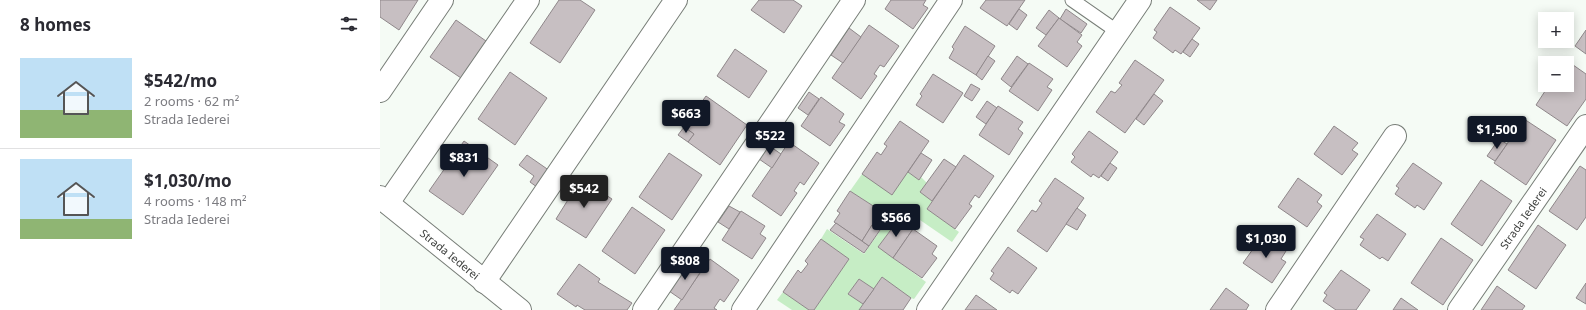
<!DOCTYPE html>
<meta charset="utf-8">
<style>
:root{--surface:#fff;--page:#f2f2f3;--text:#2b2b33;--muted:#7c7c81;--line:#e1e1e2;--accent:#111827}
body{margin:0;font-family:"Noto Sans",sans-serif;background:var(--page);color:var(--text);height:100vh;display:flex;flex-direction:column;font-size:15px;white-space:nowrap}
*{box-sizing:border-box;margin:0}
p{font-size:13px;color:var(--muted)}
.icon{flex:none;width:22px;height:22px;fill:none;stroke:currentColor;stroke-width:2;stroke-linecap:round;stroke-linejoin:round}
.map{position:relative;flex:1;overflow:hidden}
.drawer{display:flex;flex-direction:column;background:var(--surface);width:380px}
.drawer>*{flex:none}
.buttons{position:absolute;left:1158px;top:12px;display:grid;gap:8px}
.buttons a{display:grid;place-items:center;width:36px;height:36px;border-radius:0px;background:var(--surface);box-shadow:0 2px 10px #0003;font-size:20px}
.price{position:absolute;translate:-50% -34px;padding:0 9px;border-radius:4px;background:var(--accent);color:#fff;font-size:13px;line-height:26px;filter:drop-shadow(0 1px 2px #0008)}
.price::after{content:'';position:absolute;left:50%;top:24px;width:12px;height:9px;margin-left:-6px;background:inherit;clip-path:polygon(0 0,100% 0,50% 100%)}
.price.selected{background:#222;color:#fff}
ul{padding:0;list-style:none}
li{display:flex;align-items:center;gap:12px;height:100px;padding:0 20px}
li+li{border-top:1px solid var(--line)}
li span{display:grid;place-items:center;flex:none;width:112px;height:80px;border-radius:0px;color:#555}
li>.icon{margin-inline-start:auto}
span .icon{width:48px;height:48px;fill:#fffc;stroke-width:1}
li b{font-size:17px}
h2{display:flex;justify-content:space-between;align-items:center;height:48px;padding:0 20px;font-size:17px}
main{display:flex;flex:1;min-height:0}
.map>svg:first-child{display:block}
.green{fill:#c6edc5}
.building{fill:#c7bfc2;stroke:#8f878a}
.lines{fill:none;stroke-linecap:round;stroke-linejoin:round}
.lane-casing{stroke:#787e78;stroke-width:15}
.street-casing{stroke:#787e78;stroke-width:24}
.lane{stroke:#fff;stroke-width:13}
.street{stroke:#fff;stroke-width:22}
.labels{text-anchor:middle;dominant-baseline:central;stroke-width:3.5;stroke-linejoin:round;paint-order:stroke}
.street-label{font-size:11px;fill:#3b3d3b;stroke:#fff}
</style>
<main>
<section class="drawer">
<h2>8 homes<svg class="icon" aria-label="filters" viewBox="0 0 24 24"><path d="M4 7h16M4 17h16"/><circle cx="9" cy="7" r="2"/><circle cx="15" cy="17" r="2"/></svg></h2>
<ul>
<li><span style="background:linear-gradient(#bfe0f5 65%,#8fb573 0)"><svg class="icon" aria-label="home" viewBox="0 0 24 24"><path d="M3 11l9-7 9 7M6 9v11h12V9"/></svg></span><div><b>$542/mo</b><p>2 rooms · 62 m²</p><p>Strada Iederei</p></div></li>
<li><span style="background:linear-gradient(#bfe0f5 75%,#8fb573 0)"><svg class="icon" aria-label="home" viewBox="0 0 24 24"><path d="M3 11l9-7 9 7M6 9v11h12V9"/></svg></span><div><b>$1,030/mo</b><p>4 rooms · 148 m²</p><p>Strada Iederei</p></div></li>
</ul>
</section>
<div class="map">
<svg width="1206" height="310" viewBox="0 0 1206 310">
<rect width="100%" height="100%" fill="#f5fbf5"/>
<g class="green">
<polygon points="528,172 539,180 541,177 547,183 541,192 552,201 547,209 579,232 572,242 540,220 533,229 519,219 498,247 546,282 534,299 531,298 502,277 494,289 479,279 468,294 483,304 479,310 434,310 469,259 441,239 447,229 484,254 500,231 492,225 501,211 470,191 482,174"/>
<polygon points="403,292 429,310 412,310 397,300"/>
</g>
<g class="building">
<polygon points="0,0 38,0 19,30 0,17"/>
<polygon points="179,0 200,0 215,10 180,63 150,43"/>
<polygon points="379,0 413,0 422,6 404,33 371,10"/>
<polygon points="511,0 546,0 543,5 548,8 533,29 505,9"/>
<polygon points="606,0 645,0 627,26 600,8"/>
<polygon points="817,0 837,0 830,10"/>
<polygon points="790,7 820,28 801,54 795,50 793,53 773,38 777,32 774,30"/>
<polygon points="639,9 647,15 637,30 629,24"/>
<polygon points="686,9 707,24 701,33 680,19"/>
<polygon points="669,10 679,18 666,35 656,28"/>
<polygon points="679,18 702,35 697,42 702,46 687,67 658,46"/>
<polygon points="76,20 106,41 81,78 50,57"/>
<polygon points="489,25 519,46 504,67 500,65 494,74 497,76 481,99 452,78"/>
<polygon points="585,26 615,46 596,75 569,58 574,49 572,47"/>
<polygon points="469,28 481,37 463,63 451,55"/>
<polygon points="1206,30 1206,54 1195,46"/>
<polygon points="812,39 819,44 810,57 803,52"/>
<polygon points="355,49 387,71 369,98 337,76"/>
<polygon points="608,56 615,61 602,80 596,75"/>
<polygon points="637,56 648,64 631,87 621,79"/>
<polygon points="755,60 784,80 745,133 716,112 731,91 735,93 742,85 739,83"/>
<polygon points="1186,60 1206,74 1206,99 1187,126 1156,105 1169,85 1187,85 1187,63 1184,63"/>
<polygon points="649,63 673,79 667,87 672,90 658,111 629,91"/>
<polygon points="130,72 167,98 135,145 98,119"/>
<polygon points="553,74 583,93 563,123 536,105 542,96 540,94"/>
<polygon points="591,84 600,89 592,101 584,96"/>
<polygon points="429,92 439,99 428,115 418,108"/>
<polygon points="774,94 783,101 764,125 756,119"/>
<polygon points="326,96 367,125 340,165 308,142 314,134 304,127"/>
<polygon points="441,97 464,114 459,122 465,125 450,146 421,126"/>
<polygon points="607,101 617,108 606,124 596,117"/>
<polygon points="618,106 643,122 638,129 643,133 629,155 599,135"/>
<polygon points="1144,119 1176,140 1146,185 1114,163"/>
<polygon points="520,121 549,141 512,195 482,174 497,152 501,155 507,146 504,144"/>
<polygon points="954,126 978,143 972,150 978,154 962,175 934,154"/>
<polygon points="304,127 314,134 308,142 298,135"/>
<polygon points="709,131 738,152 719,178 713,174 711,177 691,162 695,157 692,154"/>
<polygon points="1119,139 1127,144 1115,161 1107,156"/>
<polygon points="84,141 118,165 83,215 49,191"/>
<polygon points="409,142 439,163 424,185 420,182 414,191 417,193 401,216 372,196"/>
<polygon points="388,145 401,154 392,168 379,159"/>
<polygon points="289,153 322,175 292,220 259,197"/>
<polygon points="541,153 552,160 539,180 528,172"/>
<polygon points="147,155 173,173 161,190 150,182 154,176 139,165"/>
<polygon points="584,155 614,176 599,198 595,195 589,204 592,206 575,229 547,209"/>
<polygon points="564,159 576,167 552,201 540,192"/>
<polygon points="730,163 737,168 728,181 721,176"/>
<polygon points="1033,163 1062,183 1044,210 1037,205 1035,208 1015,194 1019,188 1016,186"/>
<polygon points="1200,166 1206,170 1206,217 1197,230 1169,211"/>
<polygon points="675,178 704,198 667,252 637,231 652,210 656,212 662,203 659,201"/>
<polygon points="918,178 942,195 937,202 942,206 927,227 898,207"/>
<polygon points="201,179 232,199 206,238 176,219"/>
<polygon points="1101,180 1132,201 1102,246 1071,224"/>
<polygon points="470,191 501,211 482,241 454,222 460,213 457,211"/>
<polygon points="349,206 360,212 349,229 338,222"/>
<polygon points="252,207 285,230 255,274 222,251"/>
<polygon points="697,208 706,215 697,230 686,224"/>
<polygon points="361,211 385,226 380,234 386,238 372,259 342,240"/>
<polygon points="997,214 1026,234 1008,261 1002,257 1000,259 980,245 984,239 980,237"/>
<polygon points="519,219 533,229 513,258 498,247"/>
<polygon points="456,223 489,246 484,253 450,230"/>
<polygon points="492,225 500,230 489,246 482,241"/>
<polygon points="1158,225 1186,245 1156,289 1128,270"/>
<polygon points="533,229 557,246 552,254 557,258 542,278 513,258"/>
<polygon points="883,235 906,251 901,259 906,262 892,283 863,263"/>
<polygon points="1061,238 1093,260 1063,305 1031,283"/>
<polygon points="441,239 469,259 434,310 429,310 403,292 418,270 421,273 428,264 425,261"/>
<polygon points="628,247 657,268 638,294 632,290 630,293 610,279 614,273 611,271"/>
<polygon points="330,259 359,280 344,302 340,299 334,308 337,310 294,310"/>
<polygon points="309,262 321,271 302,300 289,291"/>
<polygon points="199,264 220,279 218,282 252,303 247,310 205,310 197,305 196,307 177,294"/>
<polygon points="961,270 990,290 976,310 956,310 943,301 947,295 944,293"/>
<polygon points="502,277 531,298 523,310 479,310"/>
<polygon points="479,279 494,289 483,304 468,294"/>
<polygon points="1206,283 1206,304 1196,298"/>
<polygon points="1117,286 1145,306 1142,310 1101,310"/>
<polygon points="846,288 869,305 866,310 830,310"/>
<polygon points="596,295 617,310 585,310"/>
<polygon points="1021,298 1038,310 1013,310"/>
</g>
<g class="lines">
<g class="lane-casing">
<polyline id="lane" points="692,0 738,32"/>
</g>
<g class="street-casing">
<g id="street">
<polyline points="0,91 62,0"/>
<polyline points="0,197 140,310"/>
<polyline points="8,203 148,0"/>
<polyline points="104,282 296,0"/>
<polyline points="264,310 474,0"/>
<polyline points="363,310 571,0"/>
<polyline points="548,310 760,0"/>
<polyline points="897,310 1015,136"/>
<polyline points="1079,310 1206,126"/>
</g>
</g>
<use href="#lane" class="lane"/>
<use href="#street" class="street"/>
</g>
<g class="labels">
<g class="street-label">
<text transform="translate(1143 218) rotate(-55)">Strada Iederei</text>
<text transform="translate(70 254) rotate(39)">Strada Iederei</text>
</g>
</g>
</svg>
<div class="buttons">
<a>+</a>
<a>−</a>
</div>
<b class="price" style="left:306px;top:134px">$663</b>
<b class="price" style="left:1117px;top:150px">$1,500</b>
<b class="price" style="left:390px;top:156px">$522</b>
<b class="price" style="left:84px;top:178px">$831</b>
<b class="price selected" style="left:204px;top:209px">$542</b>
<b class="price" style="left:516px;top:238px">$566</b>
<b class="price" style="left:886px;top:259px">$1,030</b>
<b class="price" style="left:305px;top:281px">$808</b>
</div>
</main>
